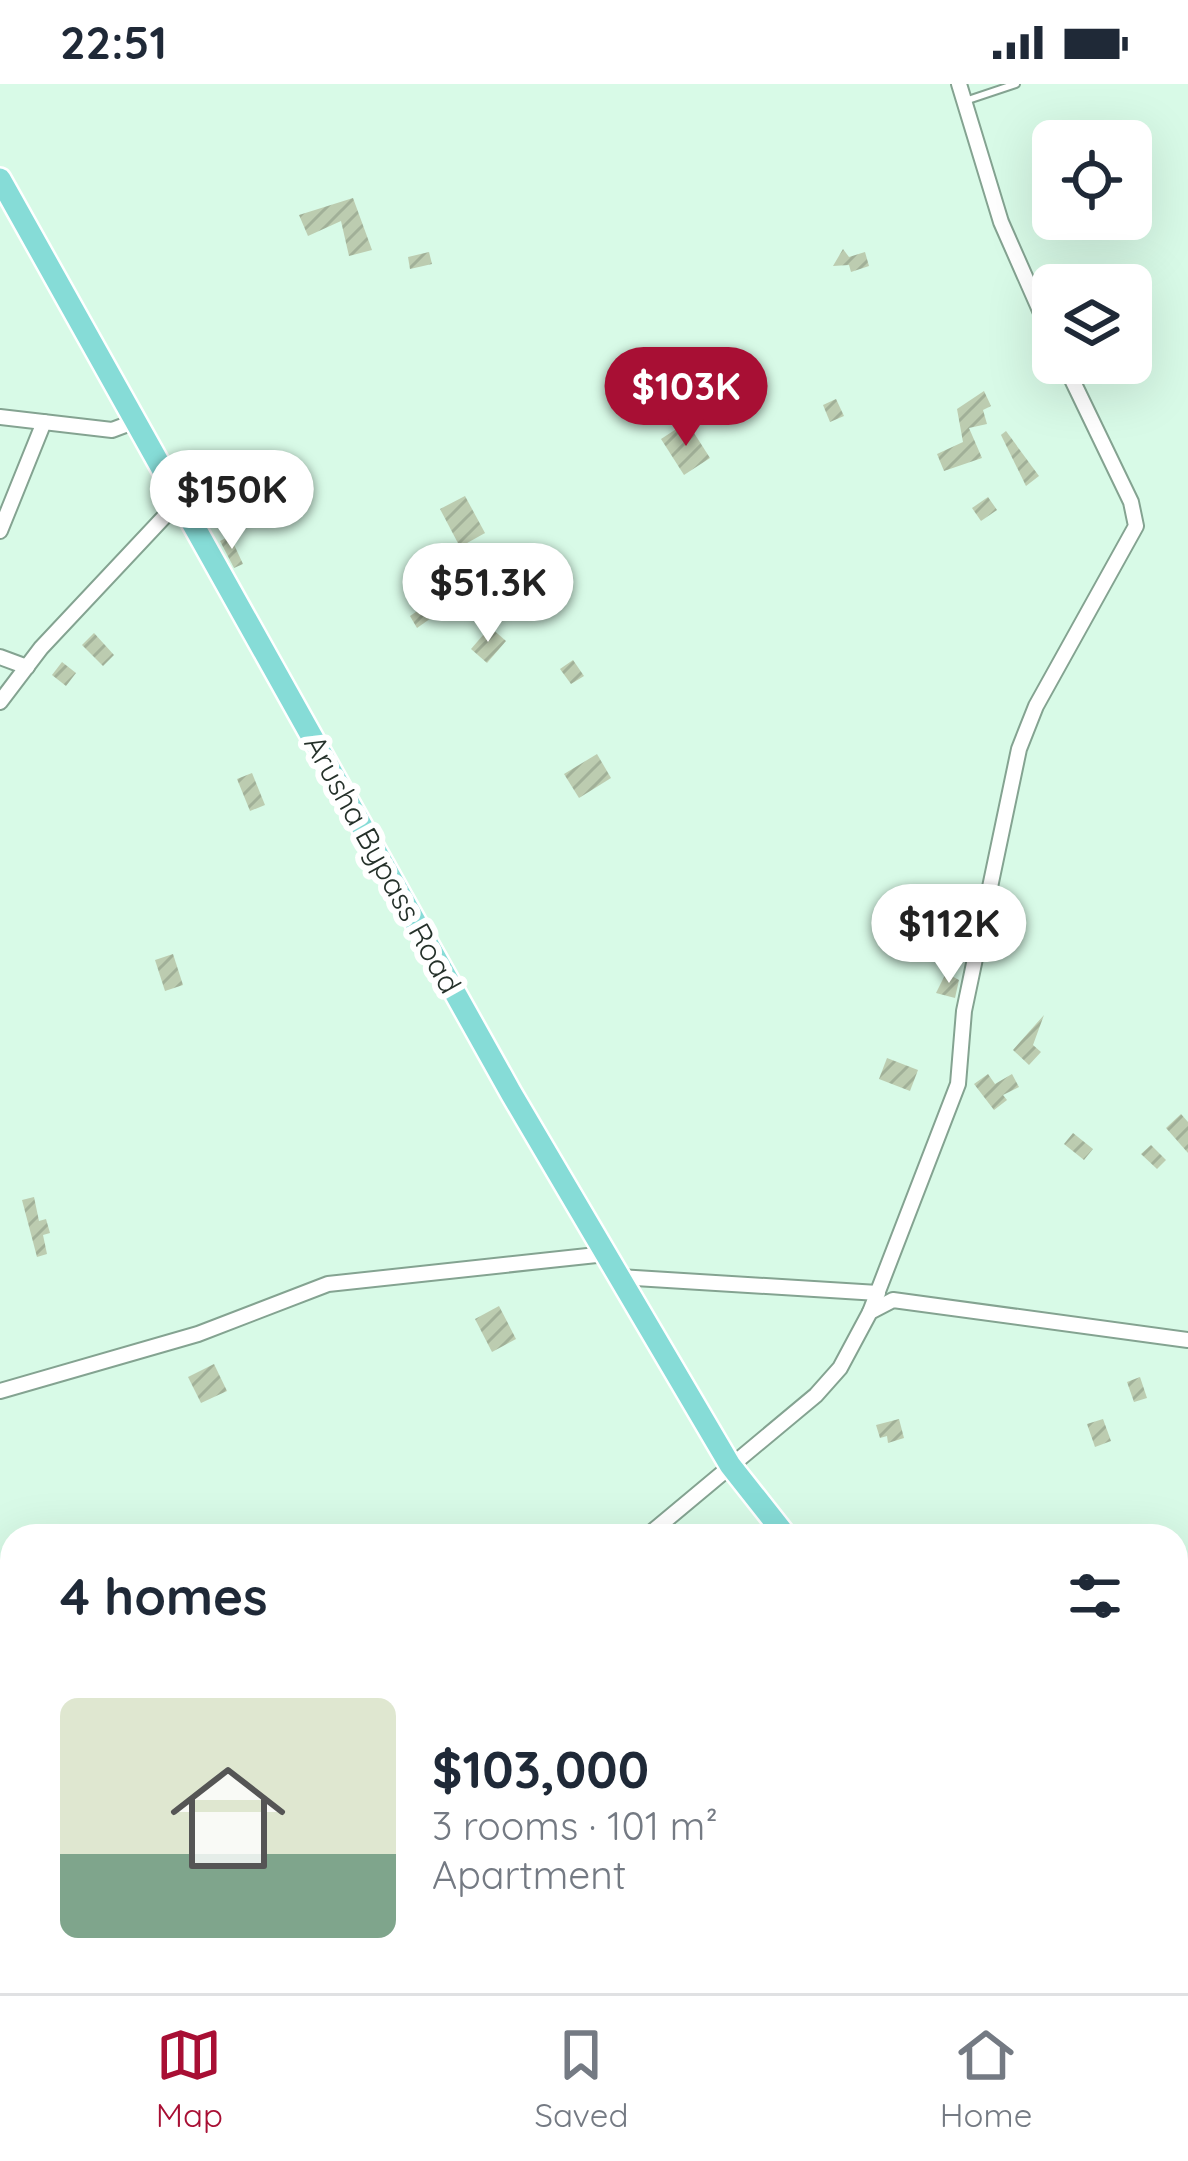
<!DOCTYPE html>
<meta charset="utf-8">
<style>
:root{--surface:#fff;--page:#f6f6f7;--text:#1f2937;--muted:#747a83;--line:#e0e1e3;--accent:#a80f34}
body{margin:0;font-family:Quicksand,sans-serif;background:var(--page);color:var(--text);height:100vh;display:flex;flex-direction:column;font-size:45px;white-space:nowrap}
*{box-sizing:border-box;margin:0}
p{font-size:39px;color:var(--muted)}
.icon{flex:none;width:66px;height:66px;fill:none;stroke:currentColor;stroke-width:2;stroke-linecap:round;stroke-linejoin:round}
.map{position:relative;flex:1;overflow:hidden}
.sheet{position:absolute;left:0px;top:1440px;width:1188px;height:471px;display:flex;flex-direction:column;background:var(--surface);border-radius:36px 36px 0 0;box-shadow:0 12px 48px #0002}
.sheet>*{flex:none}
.tools{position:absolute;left:1032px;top:36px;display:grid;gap:24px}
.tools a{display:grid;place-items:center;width:120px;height:120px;border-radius:18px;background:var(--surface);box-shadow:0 12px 48px #0002;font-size:60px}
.price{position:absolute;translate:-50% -102px;padding:0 27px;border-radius:42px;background:#fff;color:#222;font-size:39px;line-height:78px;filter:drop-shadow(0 3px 6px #0008)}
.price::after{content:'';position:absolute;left:50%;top:72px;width:36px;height:27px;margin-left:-18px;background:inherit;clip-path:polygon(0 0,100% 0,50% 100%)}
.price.on{background:var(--accent);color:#fff}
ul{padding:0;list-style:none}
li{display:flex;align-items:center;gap:36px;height:300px;padding:0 60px}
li+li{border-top:3px solid var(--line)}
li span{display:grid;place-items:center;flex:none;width:336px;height:240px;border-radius:18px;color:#555}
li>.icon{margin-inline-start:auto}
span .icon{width:144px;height:144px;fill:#fffc;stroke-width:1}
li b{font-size:51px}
h2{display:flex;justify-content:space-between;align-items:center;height:144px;padding:0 60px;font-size:51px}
.status{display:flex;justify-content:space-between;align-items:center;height:84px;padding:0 60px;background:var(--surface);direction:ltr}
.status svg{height:33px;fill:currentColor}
.tabs{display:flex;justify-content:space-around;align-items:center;height:168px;border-top:3px solid var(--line);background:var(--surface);font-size:33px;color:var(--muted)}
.tabs a{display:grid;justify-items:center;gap:6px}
.tabs .on{color:var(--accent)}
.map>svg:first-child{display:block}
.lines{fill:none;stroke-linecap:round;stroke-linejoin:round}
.river{stroke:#25b2d3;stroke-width:27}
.building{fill:url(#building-hatch)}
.lane-casing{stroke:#84a391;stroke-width:10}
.street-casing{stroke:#84a391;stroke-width:18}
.primary-casing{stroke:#fff;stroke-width:26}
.lane{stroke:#fff;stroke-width:6}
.street{stroke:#fff;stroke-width:14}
.primary{stroke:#86dcd7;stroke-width:21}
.labels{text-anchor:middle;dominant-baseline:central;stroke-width:12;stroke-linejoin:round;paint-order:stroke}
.street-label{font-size:30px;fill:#25312a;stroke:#fff}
</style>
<div class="status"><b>22:51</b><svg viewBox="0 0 49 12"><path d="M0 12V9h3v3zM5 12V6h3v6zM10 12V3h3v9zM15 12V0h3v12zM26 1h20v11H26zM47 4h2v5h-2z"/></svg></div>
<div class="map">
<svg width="1188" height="1909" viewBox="0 0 1188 1909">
<defs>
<pattern id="building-hatch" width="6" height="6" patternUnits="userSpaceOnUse" patternTransform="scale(3)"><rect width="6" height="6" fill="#bcccb0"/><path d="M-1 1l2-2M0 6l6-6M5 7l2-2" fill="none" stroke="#a1b098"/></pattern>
</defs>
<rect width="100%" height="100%" fill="#d8fae7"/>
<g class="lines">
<g class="river">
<polyline points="1176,1548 1188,1545"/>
<polyline points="623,1909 635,1899"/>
</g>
</g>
<g class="building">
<polygon points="353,114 372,166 349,172 341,137 308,152 299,131"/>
<polygon points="843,165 849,173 865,168 869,182 851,188 849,181 833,182"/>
<polygon points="429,168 432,180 410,185 408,173"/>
<polygon points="984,307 991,322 983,326 987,340 969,344 982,374 944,387 937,370 963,358 957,325"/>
<polygon points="836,315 844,332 830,338 823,321"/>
<polygon points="687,338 710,374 684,391 661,355"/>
<polygon points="1006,347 1039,392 1026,402 1001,351"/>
<polygon points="465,412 485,449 460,463 440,425"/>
<polygon points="988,413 997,426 981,437 972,424"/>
<polygon points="230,452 243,480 234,484 220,457"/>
<polygon points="545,468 568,490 552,511 521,486 518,475"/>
<polygon points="519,504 536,530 525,537 508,511"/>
<polygon points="426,521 434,532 417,544 410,532"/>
<polygon points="490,543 506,557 487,579 471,565"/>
<polygon points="94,549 114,571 103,582 82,561"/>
<polygon points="573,576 584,592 571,600 560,585"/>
<polygon points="62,578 76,589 66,602 52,591"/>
<polygon points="597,670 611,694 579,714 564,690"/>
<polygon points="252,689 265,721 250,727 237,695"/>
<polygon points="173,870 183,901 165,907 155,876"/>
<polygon points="946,889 959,896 955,914 936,909"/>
<polygon points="1044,931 1033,961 1041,968 1029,981 1013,966"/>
<polygon points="887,974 918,986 910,1007 879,995"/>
<polygon points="988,990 995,1000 1012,990 1019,1003 1003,1011 1007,1016 994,1026 974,1000"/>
<polygon points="1181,1030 1188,1038 1188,1069 1166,1044"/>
<polygon points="1073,1049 1093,1065 1084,1076 1064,1060"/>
<polygon points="1151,1061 1166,1076 1157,1085 1141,1070"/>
<polygon points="34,1113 39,1137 46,1135 50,1149 43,1151 47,1170 37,1173 22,1116"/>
<polygon points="499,1222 516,1255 492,1268 475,1235"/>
<polygon points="214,1280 227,1307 201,1319 188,1293"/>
<polygon points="1140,1293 1147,1314 1134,1318 1127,1298"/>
<polygon points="899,1335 904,1354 888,1359 887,1352 880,1354 876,1341"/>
<polygon points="1103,1335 1111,1357 1095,1363 1087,1340"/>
</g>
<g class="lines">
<g class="lane-casing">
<polyline id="lane" points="968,16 1016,0"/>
</g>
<g class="street-casing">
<g id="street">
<polyline points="959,0 1001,138 1053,256"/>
<polyline points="0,333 112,346 136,337"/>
<polyline points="0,447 44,338"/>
<polyline points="0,573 27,583"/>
<polyline points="0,618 41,564 180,416"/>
<polyline points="619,1193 878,1209"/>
<polyline points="870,1228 958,1000 964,927 1019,665 1036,622 1136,442 1131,418 1064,279"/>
<polyline points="0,1307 198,1250 328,1200 606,1170"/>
<polyline points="647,1452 816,1311 840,1284 870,1228 893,1216 1188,1256"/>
<polyline points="0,1908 19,1899"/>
</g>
</g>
<g class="primary-casing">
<g id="primary">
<polyline points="0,95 511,1009 730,1381 786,1452"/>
<polyline points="1176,1791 1188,1799"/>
</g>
</g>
<use href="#lane" class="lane"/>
<use href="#street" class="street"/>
<use href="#primary" class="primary"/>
</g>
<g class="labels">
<g class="street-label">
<text transform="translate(383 780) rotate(61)">Arusha Bypass Road</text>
</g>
</g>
</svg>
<div class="tools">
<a><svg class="icon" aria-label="locate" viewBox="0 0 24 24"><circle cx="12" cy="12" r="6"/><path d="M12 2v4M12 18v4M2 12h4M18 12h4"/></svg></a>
<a><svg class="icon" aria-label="layers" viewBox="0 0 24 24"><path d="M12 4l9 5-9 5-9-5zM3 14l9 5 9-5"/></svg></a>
</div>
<b class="price on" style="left:686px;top:365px">$103K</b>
<b class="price" style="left:232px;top:468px">$150K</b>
<b class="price" style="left:488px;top:561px">$51.3K</b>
<b class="price" style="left:949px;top:902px">$112K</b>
<section class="sheet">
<h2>4 homes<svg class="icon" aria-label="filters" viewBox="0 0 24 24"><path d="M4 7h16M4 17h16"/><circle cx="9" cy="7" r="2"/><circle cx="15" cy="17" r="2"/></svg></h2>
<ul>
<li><span style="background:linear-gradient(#dfe7d0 65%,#7fa58c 0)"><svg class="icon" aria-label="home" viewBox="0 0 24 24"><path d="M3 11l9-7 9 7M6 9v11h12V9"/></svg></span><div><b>$103,000</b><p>3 rooms · 101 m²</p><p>Apartment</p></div></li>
</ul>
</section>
</div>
<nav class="tabs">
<a class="on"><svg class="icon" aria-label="map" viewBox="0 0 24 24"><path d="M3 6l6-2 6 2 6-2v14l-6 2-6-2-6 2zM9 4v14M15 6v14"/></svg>Map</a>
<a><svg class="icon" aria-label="saved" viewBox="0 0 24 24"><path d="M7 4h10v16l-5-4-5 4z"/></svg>Saved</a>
<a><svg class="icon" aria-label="home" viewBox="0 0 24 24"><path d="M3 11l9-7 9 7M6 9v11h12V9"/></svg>Home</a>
</nav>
